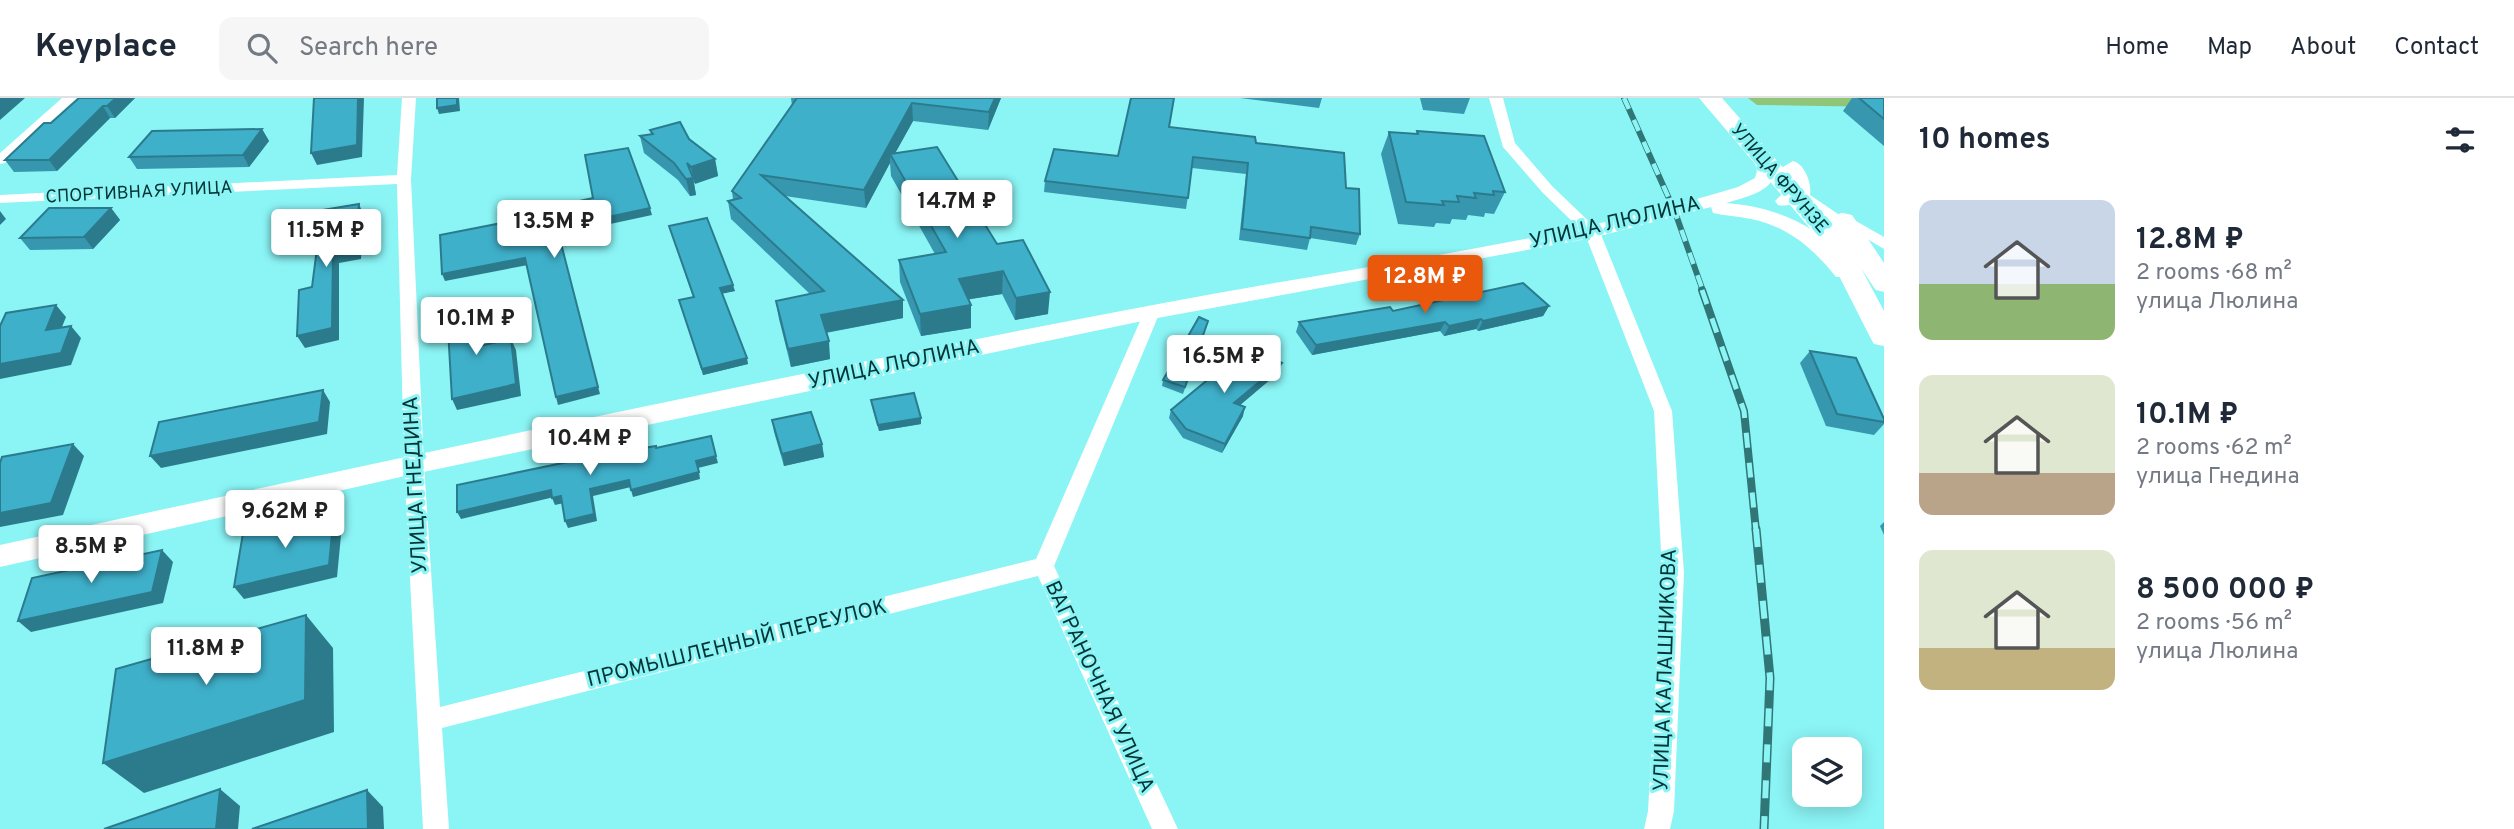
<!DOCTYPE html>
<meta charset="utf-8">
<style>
:root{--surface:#fff;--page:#f6f6f7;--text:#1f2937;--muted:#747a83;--line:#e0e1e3;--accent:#ea580c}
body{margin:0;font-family:Overpass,sans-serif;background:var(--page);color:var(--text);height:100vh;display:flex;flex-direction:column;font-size:26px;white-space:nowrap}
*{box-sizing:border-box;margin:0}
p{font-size:23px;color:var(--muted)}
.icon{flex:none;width:38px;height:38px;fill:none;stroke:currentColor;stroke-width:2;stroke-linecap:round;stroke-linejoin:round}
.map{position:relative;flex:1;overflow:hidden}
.panel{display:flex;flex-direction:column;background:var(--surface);width:630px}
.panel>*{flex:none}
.tools{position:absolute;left:1792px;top:639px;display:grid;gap:14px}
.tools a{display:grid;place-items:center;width:70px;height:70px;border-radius:14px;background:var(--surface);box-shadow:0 4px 18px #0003;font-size:35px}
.price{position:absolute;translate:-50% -60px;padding:0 16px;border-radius:7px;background:#fff;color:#222;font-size:23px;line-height:46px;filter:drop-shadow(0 2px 4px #0008)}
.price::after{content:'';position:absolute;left:50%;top:42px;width:21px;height:16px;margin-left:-10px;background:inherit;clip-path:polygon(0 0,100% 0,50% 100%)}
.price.active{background:var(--accent);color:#fff}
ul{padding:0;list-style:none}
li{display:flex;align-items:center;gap:21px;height:175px;padding:0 35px}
li span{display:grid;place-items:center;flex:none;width:196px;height:140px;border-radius:14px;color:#555}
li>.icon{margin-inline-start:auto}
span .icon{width:84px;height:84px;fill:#fffc;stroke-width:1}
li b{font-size:30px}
h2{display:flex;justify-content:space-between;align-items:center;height:84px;padding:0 35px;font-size:30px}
header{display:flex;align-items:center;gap:42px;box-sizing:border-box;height:98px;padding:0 35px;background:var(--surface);border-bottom:2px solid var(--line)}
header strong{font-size:33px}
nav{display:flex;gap:38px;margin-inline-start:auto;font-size:24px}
.search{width:490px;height:63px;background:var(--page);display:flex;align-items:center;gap:18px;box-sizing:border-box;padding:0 24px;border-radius:14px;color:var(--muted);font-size:26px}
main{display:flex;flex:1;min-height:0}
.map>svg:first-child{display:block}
.green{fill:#90c477}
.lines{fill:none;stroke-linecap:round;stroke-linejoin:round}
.minor{fill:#fff;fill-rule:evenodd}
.secondary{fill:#fff;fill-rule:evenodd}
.trunk{fill:#fff;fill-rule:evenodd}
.rail-far2-casing{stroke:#317677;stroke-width:6}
.rail-far1-casing{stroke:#317677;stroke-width:8}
.rail-casing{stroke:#317677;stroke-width:9}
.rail-far2{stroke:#8bf4f5;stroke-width:4.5;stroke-dasharray:12;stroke-linecap:butt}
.rail-far1{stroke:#8bf4f5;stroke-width:5;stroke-dasharray:15;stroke-linecap:butt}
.rail{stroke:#8bf4f5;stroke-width:6;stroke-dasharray:18;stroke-linecap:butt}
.wall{fill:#3697ae}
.shaded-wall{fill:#2c7b8d}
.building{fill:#3fb0ca;stroke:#2c7b8d;stroke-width:2}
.labels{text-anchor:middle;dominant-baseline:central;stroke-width:6;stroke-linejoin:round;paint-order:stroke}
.far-street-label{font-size:18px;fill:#023435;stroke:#8bf4f5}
.street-label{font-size:21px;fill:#023435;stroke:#8bf4f5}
</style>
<header>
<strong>Keyplace</strong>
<div class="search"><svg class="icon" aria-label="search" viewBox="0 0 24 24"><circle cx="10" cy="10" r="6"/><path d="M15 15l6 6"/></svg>Search here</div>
<nav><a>Home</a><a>Map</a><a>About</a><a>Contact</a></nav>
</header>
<main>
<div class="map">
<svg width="1884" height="731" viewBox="0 0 1884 731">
<rect width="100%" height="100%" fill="#8bf4f5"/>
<polygon class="green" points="1748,0 1884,0 1884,9 1757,7"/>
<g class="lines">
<g class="minor">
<polygon points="62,0 77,0 5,65 0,66 0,55"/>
<polygon points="402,0 416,0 411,81 424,366 440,609 1036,461 1144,214 1152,209 1160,214 1054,468 1178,731 1152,731 1038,478 442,630 449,731 423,731 404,366 397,86 0,105 0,97 397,77"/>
<polygon points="1489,0 1503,0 1515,45 1552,88 1600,134 1672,313 1684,475 1674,713 1670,731 1644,731 1648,713 1662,475 1654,313 1585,136 1542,94 1503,49"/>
<polygon points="1842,115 1884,139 1884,151 1837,123 1834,120 1837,117"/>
</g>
<g class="secondary">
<path d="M1764,55L1771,57L1777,73C1770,95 1746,99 1726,105C1778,109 1826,130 1855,174L1852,179H1836C1814,151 1787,128 1751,121C1738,118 1725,118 1713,115L1711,109L1592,140L1152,221L414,376L0,469V447C383,363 767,280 1153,207C1348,169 1548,147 1738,89L1755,80L1757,73L1754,61Z"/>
<path d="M1793,63C1805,66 1812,86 1810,97L1841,118L1863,142L1884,171V194L1876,192C1859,167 1830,117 1799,107C1793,105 1785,109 1778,107L1775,103L1785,93L1791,91L1783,69Z"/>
</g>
<polygon class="trunk" points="1699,0 1722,0 1832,125 1842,141 1831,122 1834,117 1843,115 1852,117 1884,165 1884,193 1875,191 1861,170 1884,213 1884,248 1874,246 1870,239 1833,166 1813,134"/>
<g class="rail-far2-casing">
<polyline id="rail-far2" points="1624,0 1675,114 1703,193"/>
</g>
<g class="rail-far1-casing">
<polyline id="rail-far1" points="1702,192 1744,313 1756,433"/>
</g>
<g class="rail-casing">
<polyline id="rail" points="1756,431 1770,580 1764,731"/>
</g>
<use href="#rail-far2" class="rail-far2"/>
<use href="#rail-far1" class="rail-far1"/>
<use href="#rail" class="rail"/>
</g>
<g class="wall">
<polygon points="79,0 135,0 115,20 110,20 57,73 14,74 5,62 51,25"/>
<polygon points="791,0 1001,0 988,32 913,23 895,55 997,146 1048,216 1015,222 1002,196 969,201 971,207 971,230 921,238 900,184 899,162 935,156 891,78 890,65 866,110 785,98 903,202 903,220 826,235 830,261 791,269 779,221 776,203 810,196 731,121 728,103 733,102 732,93 792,8"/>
<polygon points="1240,0 1322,0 1319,10"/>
<polygon points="1420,0 1470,0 1464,16 1423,12"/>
<polygon points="1852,0 1884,0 1884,48 1843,13"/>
<polygon points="1169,29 1256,45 1346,90 1360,136 1356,147 1310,140 1307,152 1239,142 1246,76 1192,70 1186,111 1044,94 1045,83 1118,58"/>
<polygon points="262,31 269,43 249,69 137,71 129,59"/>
<polygon points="650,32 689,41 715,61 718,78 694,85 696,97 690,98 678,82 644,55 640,38 651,36"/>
<polygon points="1417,33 1505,94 1494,116 1485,115 1484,119 1468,117 1466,122 1452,121 1450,126 1436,125 1434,129 1398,126 1381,56 1389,34 1416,36"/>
<polygon points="111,110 120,122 93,151 30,152 20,140"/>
<polygon points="669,128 735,193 722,195 748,266 703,277 679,202 693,199"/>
<polygon points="1549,208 1543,218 1478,233 1476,231 1444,238 1440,233 1312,257 1296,234 1299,224 1393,213"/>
<polygon points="1206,229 1183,296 1162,288 1163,282"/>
<polygon points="1810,253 1884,321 1884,326 1874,337 1826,328 1800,265"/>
<polygon points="1279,274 1240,307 1243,318 1222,355 1183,340 1169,320 1171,312"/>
<polygon points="871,302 921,320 921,326 879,333 872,308"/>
<polygon points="772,322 822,346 824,359 784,368 774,334"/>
<polygon points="1884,424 1884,437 1880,428"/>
</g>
<g class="shaded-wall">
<polygon points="0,0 25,0 0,22"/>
<polygon points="116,0 135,0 115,20 107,8"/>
<polygon points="358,0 364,0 362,59 317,67 311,55"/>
<polygon points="457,0 459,0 460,13 439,16 437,10"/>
<polygon points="995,0 1001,0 988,32 989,14"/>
<polygon points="912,5 913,23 892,61 890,56 890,65 866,110 864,92"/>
<polygon points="103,8 110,20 57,73 49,62"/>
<polygon points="262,31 269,43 249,69 243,57"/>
<polygon points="715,61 718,78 695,86 691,69"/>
<polygon points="693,80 696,97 690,98 686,81"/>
<polygon points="359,106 364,118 361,161 339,165 339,242 305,250 297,238 333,153"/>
<polygon points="111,110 120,122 93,151 84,139"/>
<polygon points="650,110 652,117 559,137 600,296 558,307 556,299 557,130"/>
<polygon points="0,113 6,121 0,127"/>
<polygon points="525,160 528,167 445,183 442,176"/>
<polygon points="1003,173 1002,196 959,203 959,181"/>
<polygon points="733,187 735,193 721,196 720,190"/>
<polygon points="1050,194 1048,216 1015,222 1016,200"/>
<polygon points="903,202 903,220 823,235 821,217"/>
<polygon points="56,207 66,219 56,244 46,232"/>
<polygon points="477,207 482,218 484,259 479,248"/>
<polygon points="971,207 971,230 921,238 920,216"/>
<polygon points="1549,208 1543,218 1478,233 1483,223"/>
<polygon points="1481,221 1476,231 1444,238 1449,228"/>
<polygon points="1445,224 1440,233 1312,257 1316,247"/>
<polygon points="71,228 81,240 71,267 0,281 0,266"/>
<polygon points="511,241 516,252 521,298 457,312 452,301"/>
<polygon points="829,243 830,261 791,269 788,251"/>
<polygon points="747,260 748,266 703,277 702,271"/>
<polygon points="1282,265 1279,274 1232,314 1234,305"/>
<polygon points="323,292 330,304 327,336 161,370 150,358"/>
<polygon points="1245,309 1243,318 1222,355 1225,346"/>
<polygon points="921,320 921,326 879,333 878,327"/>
<polygon points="73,346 84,358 63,417 0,429 0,415"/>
<polygon points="822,346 824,359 784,368 782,356"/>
<polygon points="716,358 718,365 698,370 696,363"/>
<polygon points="699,374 700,381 633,399 631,392"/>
<polygon points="629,382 631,389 593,398 597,423 568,430 565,423 590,391"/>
<polygon points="551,392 554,399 461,421 457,414"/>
<polygon points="561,398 564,405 555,407 552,400"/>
<polygon points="334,415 342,427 337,479 244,501 234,489"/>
<polygon points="162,452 173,464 163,505 31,534 18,523"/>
<polygon points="306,517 333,550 334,634 144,695 103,665"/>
<polygon points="220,691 240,708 238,731 216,731"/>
<polygon points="367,692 383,709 384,731 368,731"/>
</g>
<g class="building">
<polygon points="79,0 116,0 107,8 103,8 49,62 5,62 44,25 51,25"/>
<polygon points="314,0 358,0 357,47 311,55"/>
<polygon points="437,0 457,0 457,7 437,10"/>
<polygon points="797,0 995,0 989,14 912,5 864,92 761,77 903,202 821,217 829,243 788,251 776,203 824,193 728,103 741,100 732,93"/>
<polygon points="1131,0 1174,0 1169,29 1255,39 1256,45 1344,55 1346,90 1359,91 1360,136 1311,129 1310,140 1242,131 1248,65 1193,59 1188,100 1045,83 1054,51 1118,58"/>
<polygon points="1859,0 1884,0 1884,21"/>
<polygon points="680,24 689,41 715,61 691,69 687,65 693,80 686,81 674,65 640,38 653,36 650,32"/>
<polygon points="262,31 243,57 129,59 152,33"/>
<polygon points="1417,33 1484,38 1505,94 1493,93 1494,97 1474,95 1476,100 1457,98 1459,104 1442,103 1444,107 1406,104 1389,34 1418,36"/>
<polygon points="937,49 997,146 1023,142 1050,194 1016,200 1003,173 959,181 971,207 920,216 899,162 946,154 890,56"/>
<polygon points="628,50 650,110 557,130 598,289 556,299 525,160 442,176 440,137 517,122 516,117 593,100 585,57"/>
<polygon points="359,106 355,149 333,153 332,230 297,238 299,192 312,189 322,112"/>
<polygon points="49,110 111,110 84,139 20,140"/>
<polygon points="707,120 733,187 720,190 747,260 702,271 679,202 694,199 669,128"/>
<polygon points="1523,185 1549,208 1483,223 1481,221 1449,228 1445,224 1316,247 1299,224 1390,209 1393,213"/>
<polygon points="56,207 46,232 71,228 61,255 0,266 0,228 6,215"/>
<polygon points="477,207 479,248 511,241 516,286 452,301 447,213"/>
<polygon points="1199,219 1208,223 1185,289 1163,282"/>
<polygon points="1250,247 1282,265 1234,305 1245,309 1225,346 1186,331 1171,312"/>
<polygon points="1810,253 1856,260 1884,321 1884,324 1837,316"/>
<polygon points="323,292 319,324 150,358 159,324"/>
<polygon points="914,295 921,320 878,327 871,302"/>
<polygon points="811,314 822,346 782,356 772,322"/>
<polygon points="711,338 716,358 696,363 699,374 631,392 629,382 590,391 594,416 565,423 561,398 552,400 551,392 457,414 457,387 601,357 656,348 656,350"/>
<polygon points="73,346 51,405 0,415 0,365 2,359"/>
<polygon points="334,415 329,467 234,489 243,435"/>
<polygon points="162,452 152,494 18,523 32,480"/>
<polygon points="306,517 305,602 103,665 116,571"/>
<polygon points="220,691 216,731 104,731"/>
<polygon points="367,692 368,731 252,731"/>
</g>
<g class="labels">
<g class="far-street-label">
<text transform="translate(1779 81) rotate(49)">УЛИЦА ФРУНЗЕ</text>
<text transform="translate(139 95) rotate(-3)">СПОРТИВНАЯ УЛИЦА</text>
</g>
<g class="street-label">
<text transform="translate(1615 125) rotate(-13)">УЛИЦА ЛЮЛИНА</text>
<text transform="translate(894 267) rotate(-12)">УЛИЦА ЛЮЛИНА</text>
<text transform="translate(416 387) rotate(-93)">УЛИЦА ГНЕДИНА</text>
<text transform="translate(737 546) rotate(-14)">ПРОМЫШЛЕННЫЙ ПЕРЕУЛОК</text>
<text transform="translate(1666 572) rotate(-88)">УЛИЦА КАЛАШНИКОВА</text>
<text transform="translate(1099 589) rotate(65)">ВАГРАНОЧНАЯ УЛИЦА</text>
</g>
</g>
</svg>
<div class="tools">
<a><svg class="icon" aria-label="layers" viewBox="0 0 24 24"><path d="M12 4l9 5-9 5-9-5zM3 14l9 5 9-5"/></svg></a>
</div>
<b class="price" style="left:957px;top:142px">14.7M ₽</b>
<b class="price" style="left:554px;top:162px">13.5M ₽</b>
<b class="price" style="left:326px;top:171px">11.5M ₽</b>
<b class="price active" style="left:1425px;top:217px">12.8M ₽</b>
<b class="price" style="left:476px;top:259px">10.1M ₽</b>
<b class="price" style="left:1224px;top:297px">16.5M ₽</b>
<b class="price" style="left:590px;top:379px">10.4M ₽</b>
<b class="price" style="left:285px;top:452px">9.62M ₽</b>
<b class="price" style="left:91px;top:487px">8.5M ₽</b>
<b class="price" style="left:206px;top:589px">11.8M ₽</b>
</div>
<section class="panel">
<h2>10 homes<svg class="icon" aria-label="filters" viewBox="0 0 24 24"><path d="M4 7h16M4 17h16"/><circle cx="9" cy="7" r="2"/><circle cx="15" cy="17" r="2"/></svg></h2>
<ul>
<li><span style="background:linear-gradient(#c9d6e8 60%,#8fb573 0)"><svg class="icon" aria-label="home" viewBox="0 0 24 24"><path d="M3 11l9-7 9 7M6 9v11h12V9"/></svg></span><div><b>12.8M ₽</b><p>2 rooms · 68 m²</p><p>улица Люлина</p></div></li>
<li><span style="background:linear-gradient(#dfe7d0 70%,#b9a48a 0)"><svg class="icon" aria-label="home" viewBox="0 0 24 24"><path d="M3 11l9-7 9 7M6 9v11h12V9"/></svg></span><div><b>10.1M ₽</b><p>2 rooms · 62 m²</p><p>улица Гнедина</p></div></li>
<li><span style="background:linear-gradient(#dfe7d0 70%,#c2b280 0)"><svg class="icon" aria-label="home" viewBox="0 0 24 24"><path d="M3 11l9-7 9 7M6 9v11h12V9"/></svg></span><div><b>8 500 000 ₽</b><p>2 rooms · 56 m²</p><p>улица Люлина</p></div></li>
</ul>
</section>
</main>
